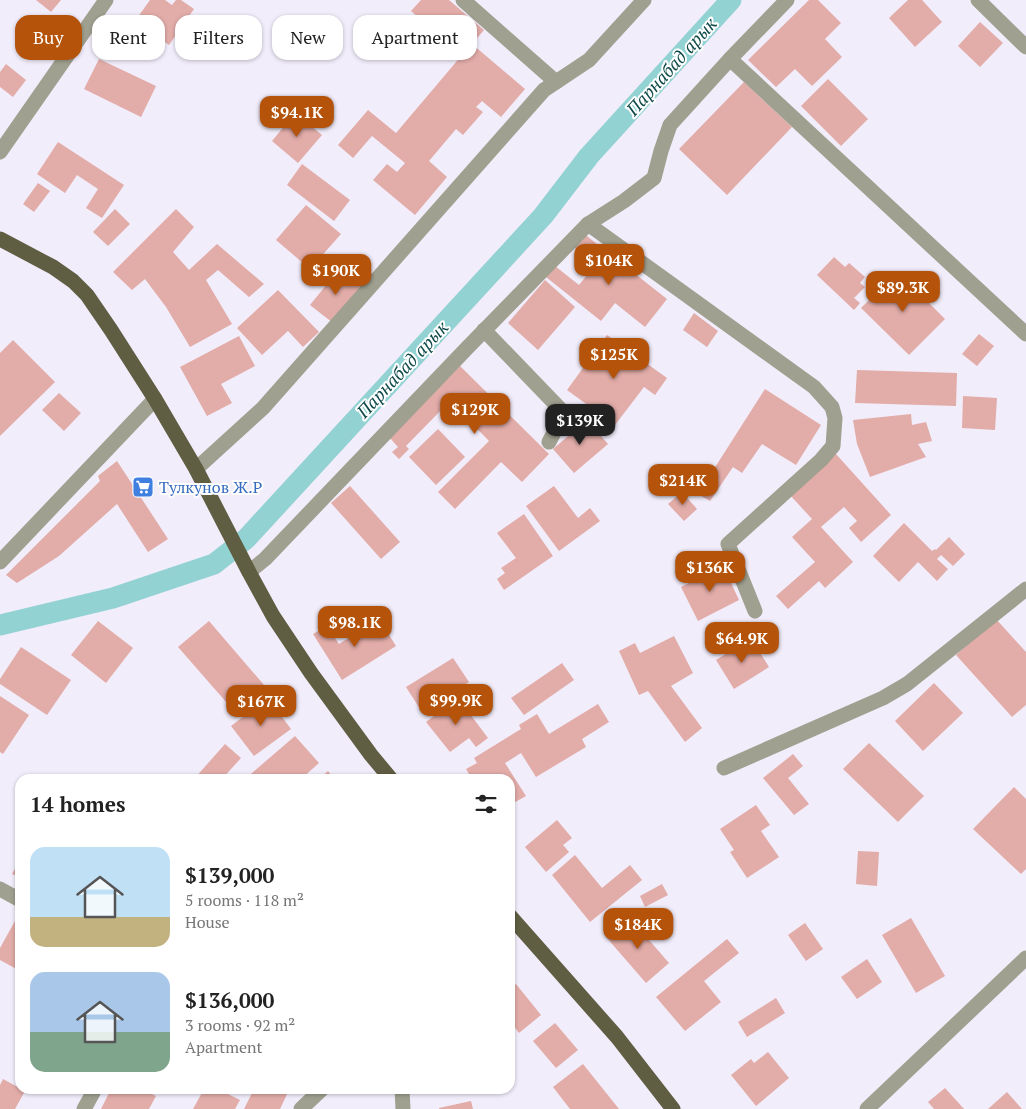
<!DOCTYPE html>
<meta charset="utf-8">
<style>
:root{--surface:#fff;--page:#f2f2f2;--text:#222;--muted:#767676;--accent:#b45309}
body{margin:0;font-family:"PT Serif",serif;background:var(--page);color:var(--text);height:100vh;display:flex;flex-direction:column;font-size:19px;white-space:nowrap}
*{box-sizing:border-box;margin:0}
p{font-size:16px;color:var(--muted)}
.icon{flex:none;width:28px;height:28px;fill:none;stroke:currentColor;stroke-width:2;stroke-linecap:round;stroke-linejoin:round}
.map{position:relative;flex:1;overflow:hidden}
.panel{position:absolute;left:15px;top:774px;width:500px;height:320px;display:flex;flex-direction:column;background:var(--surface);border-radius:15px;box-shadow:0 1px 4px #0004}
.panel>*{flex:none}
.top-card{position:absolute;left:15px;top:15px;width:500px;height:45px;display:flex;gap:10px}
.price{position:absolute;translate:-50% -42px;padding:0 11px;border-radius:10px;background:var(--accent);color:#fff;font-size:16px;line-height:32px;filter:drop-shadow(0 1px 2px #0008)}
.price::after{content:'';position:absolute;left:50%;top:30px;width:15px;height:11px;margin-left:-8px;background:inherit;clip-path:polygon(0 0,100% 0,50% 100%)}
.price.on{background:#222;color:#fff}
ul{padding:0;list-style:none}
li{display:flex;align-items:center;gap:15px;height:125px;padding:0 15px}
li span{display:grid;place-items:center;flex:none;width:140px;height:100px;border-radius:15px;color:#555}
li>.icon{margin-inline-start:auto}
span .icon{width:60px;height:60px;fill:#fffc;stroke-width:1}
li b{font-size:21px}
h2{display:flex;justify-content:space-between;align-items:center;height:60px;padding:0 15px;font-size:21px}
.chip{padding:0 18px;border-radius:15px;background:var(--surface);box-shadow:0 1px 4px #0004;font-size:18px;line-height:45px}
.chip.on{background:var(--accent);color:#fff}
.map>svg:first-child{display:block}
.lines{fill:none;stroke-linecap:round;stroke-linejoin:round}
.canal{stroke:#93d2d3;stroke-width:21}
.building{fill:#e2aca8}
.minor{stroke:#a0a090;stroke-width:15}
.major{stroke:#5f5e43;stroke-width:15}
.labels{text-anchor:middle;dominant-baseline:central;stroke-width:4;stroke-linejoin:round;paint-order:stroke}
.shop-label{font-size:16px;fill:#366cbe;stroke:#fff;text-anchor:start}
.water-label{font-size:18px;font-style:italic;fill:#10494a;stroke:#fff}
</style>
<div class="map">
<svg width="1026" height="1109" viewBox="0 0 1026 1109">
<rect width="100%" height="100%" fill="#f2edfb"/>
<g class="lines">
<polyline class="canal" points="0,625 113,598 214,564 246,539 543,216 589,156 731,0"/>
</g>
<g class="building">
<polygon points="36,0 61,0 51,12"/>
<polygon points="150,0 165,0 172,5 176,0 181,0 194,9 169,45 135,21"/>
<polygon points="421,0 449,0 484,30 472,44 525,89 501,117 482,101 476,107 483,112 463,135 456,129 429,161 447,177 415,215 373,180 387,164 397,172 405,163 372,136 353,158 338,145 368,110 396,133 462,55 411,11"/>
<polygon points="809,0 818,0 841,23 825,39 842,57 812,86 795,69 776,87 748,60"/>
<polygon points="908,0 922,0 942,22 915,47 889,18"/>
<polygon points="980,22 1003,43 980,67 958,46"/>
<polygon points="99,59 156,86 141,117 84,89"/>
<polygon points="6,64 26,80 13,97 0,87 0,72"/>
<polygon points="828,79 868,119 841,146 801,106"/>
<polygon points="744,82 792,127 727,195 679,149"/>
<polygon points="295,113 322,135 298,163 272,141"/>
<polygon points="58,142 124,185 102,218 86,208 98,189 77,175 65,193 37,174"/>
<polygon points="302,164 350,200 334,221 287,185"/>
<polygon points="38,183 50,191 34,212 23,204"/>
<polygon points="306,205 341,234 310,269 276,240"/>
<polygon points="115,209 130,224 108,246 93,232"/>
<polygon points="176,209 194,227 173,252 189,270 217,244 264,284 249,297 218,270 206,280 232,324 190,347 166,307 145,279 132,290 113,272"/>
<polygon points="583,233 667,299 645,327 615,303 601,321 546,277 555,266 579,285 596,264 572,246"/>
<polygon points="834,257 845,267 849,263 865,277 860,283 865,287 854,298 860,303 854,310 817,275"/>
<polygon points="340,268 363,286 333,323 310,305"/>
<polygon points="898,272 945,319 909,355 861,308"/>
<polygon points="545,280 575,307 538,350 508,323"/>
<polygon points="278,290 319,332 303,347 288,331 262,355 237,328"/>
<polygon points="694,313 718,331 707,347 683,330"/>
<polygon points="979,334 994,346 977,366 962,354"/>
<polygon points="607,335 667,378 655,395 644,387 615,425 567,390"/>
<polygon points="239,336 255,366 221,384 232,403 207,416 180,367"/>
<polygon points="13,340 55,382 0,436 0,353"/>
<polygon points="460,366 549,454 522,482 501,462 455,509 438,492 489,441 450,401 406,446 409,449 399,459 392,452 398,447 389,437"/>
<polygon points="857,370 957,373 956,406 855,403"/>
<polygon points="765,389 821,425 796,465 762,444 742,473 733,467 710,501 698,494"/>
<polygon points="59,393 81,413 64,431 42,410"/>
<polygon points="963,396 997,398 995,430 962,428"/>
<polygon points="911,414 912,425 926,422 932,441 918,444 926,457 870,477 857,444 853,420"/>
<polygon points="587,420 608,444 574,473 553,449"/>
<polygon points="438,429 465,457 436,485 409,457"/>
<polygon points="836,454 891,515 861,542 849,528 857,521 844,507 821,527 853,562 825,588 819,581 788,609 776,596 815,562 792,537 812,519 790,495"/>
<polygon points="117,461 168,539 148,552 117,504 59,556 17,583 6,575 100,481 98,476"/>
<polygon points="350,486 400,542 381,559 331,503"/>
<polygon points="554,486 578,518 590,508 600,521 559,551 526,506"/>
<polygon points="682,492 697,509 684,521 668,504"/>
<polygon points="524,514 553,556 504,590 497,579 505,573 501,568 516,558 497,533"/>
<polygon points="904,523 932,551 935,549 936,550 949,537 965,554 953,566 941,555 937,559 948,569 937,581 918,562 899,582 873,556"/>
<polygon points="723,566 739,600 698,621 681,587"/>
<polygon points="379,619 396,646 342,680 313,634 327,626 339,644"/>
<polygon points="996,619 1026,652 1026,705 1012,717 956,655"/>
<polygon points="98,621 133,648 106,683 71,655"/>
<polygon points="209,621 264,685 234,711 178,647"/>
<polygon points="674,636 693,673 671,686 702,728 685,742 648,691 639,695 619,651 635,643 640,653"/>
<polygon points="751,638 769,667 734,689 716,660"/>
<polygon points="21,647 71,680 47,715 0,684 0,679"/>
<polygon points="453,658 469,682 422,712 406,687"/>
<polygon points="562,663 574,680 524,715 511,698"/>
<polygon points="934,683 963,713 923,751 895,721"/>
<polygon points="0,696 29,715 3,754 0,752"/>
<polygon points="268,698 291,729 254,756 231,726"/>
<polygon points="458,698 488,738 476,747 469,738 450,752 426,722"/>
<polygon points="598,704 609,722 582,739 586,747 536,777 521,753 505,763 526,796 510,805 510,779 472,779 466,769 477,763 474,758 521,729 519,725 537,714 549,734"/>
<polygon points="295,736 319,763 301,779 245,779"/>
<polygon points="869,743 924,796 898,822 843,769"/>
<polygon points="225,744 241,758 222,779 194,779"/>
<polygon points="793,754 803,766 788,778 809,804 794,815 763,778"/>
<polygon points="328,771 334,779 319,779"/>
<polygon points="1014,787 1026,799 1026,869 1021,874 973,829"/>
<polygon points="756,805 770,825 761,831 779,857 747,878 730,852 734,850 720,829"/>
<polygon points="557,820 572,838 563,845 569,852 546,872 525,847"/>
<polygon points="858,851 879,852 877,886 856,884"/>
<polygon points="575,855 602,888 630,865 642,880 590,922 552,875"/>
<polygon points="20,859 20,878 12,874"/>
<polygon points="662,884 668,895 645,907 640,896"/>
<polygon points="20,912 20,971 0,960 0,948"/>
<polygon points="629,917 669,963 646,983 606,937"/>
<polygon points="911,918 945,976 916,993 882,935"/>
<polygon points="805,923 823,949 806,961 788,935"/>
<polygon points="727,939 739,953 704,981 721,1002 685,1031 656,997"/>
<polygon points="867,959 882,982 857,999 841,977"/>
<polygon points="516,984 541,1015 519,1033 510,1021 510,989"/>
<polygon points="776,998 785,1013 747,1037 738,1022"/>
<polygon points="555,1023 578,1050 556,1068 533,1041"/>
<polygon points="768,1052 789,1078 756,1106 731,1075 751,1059 754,1063"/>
<polygon points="583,1064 619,1109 570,1109 553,1087"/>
<polygon points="3,1079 25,1091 15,1109 0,1109 0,1085"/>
<polygon points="945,1088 964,1109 934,1109 928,1102"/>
<polygon points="111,1089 141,1089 156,1096 149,1109 101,1109"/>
<polygon points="204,1089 218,1089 240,1100 235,1109 193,1109"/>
<polygon points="254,1089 282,1089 288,1092 280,1109 244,1109"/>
<polygon points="1007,1092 1022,1109 988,1109"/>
<polygon points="471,1101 473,1109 439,1109 439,1108"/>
</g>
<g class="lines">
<g class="minor">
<polyline points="463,0 556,82"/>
<polyline points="978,0 1026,47"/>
<polyline points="730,59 1026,334"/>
<polyline points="0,152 106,0"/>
<polyline points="588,224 814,387 832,407 835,418 833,446 821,460 728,544 755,611"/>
<polyline points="484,330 564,413 549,442"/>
<polyline points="196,469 263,408 544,90 589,60 644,0"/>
<polyline points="0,562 155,399"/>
<polyline points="249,572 265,559 468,347 588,224 624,201 654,178 661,151 670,125 730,59 787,0"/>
<polyline points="724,768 883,698 907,684 1026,589"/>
<polyline points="0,889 20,900"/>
<polyline points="402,1089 403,1109"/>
<polyline points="84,1109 95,1089"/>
<polyline points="301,1109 322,1089"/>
<polyline points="867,1109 1026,958"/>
</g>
<g class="major">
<polyline points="0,239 53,267 73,281 87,295 111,330 155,399 196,469 249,572 273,616 311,673 371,755 391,779"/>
<polyline points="510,916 617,1037 673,1109"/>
</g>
</g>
<defs>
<g id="supermarket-square" transform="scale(1.125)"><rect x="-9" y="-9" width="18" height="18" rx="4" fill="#3f7fe0" stroke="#fff"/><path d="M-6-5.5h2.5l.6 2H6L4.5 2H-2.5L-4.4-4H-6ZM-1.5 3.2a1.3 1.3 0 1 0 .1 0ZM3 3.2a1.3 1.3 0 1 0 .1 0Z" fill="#fff"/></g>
</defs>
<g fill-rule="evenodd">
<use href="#supermarket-square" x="143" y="487"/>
</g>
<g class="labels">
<g class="shop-label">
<text x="159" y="487">Тулкунов Ж.Р</text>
</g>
<g class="water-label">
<text transform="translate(671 66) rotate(-48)">Парнабад арык</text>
<text transform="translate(402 369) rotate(-47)">Парнабад арык</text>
</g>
</g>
</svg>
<b class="price" style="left:297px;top:138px">$94.1K</b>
<b class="price" style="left:609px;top:286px">$104K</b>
<b class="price" style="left:336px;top:296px">$190K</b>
<b class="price" style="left:903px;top:313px">$89.3K</b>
<b class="price" style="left:614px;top:380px">$125K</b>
<b class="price" style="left:475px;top:435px">$129K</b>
<b class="price on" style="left:580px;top:446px">$139K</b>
<b class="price" style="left:683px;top:506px">$214K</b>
<b class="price" style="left:710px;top:593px">$136K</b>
<b class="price" style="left:355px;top:648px">$98.1K</b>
<b class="price" style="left:742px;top:664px">$64.9K</b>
<b class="price" style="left:456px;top:726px">$99.9K</b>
<b class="price" style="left:261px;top:727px">$167K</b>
<b class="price" style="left:638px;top:950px">$184K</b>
<div class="top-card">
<a class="chip on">Buy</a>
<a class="chip">Rent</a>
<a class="chip">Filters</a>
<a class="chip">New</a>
<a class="chip">Apartment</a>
</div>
<section class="panel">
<h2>14 homes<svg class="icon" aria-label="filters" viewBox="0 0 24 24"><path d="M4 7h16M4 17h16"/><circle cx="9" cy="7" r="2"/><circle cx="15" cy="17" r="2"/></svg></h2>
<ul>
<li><span style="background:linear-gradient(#bfe0f5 70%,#c2b280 0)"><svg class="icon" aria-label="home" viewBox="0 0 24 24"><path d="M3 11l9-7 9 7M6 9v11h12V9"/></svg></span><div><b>$139,000</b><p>5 rooms · 118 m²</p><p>House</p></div></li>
<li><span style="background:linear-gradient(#a9c7e8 60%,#7fa58c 0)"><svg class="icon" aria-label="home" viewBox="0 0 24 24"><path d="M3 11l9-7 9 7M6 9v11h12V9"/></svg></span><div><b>$136,000</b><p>3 rooms · 92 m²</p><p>Apartment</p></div></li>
</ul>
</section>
</div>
